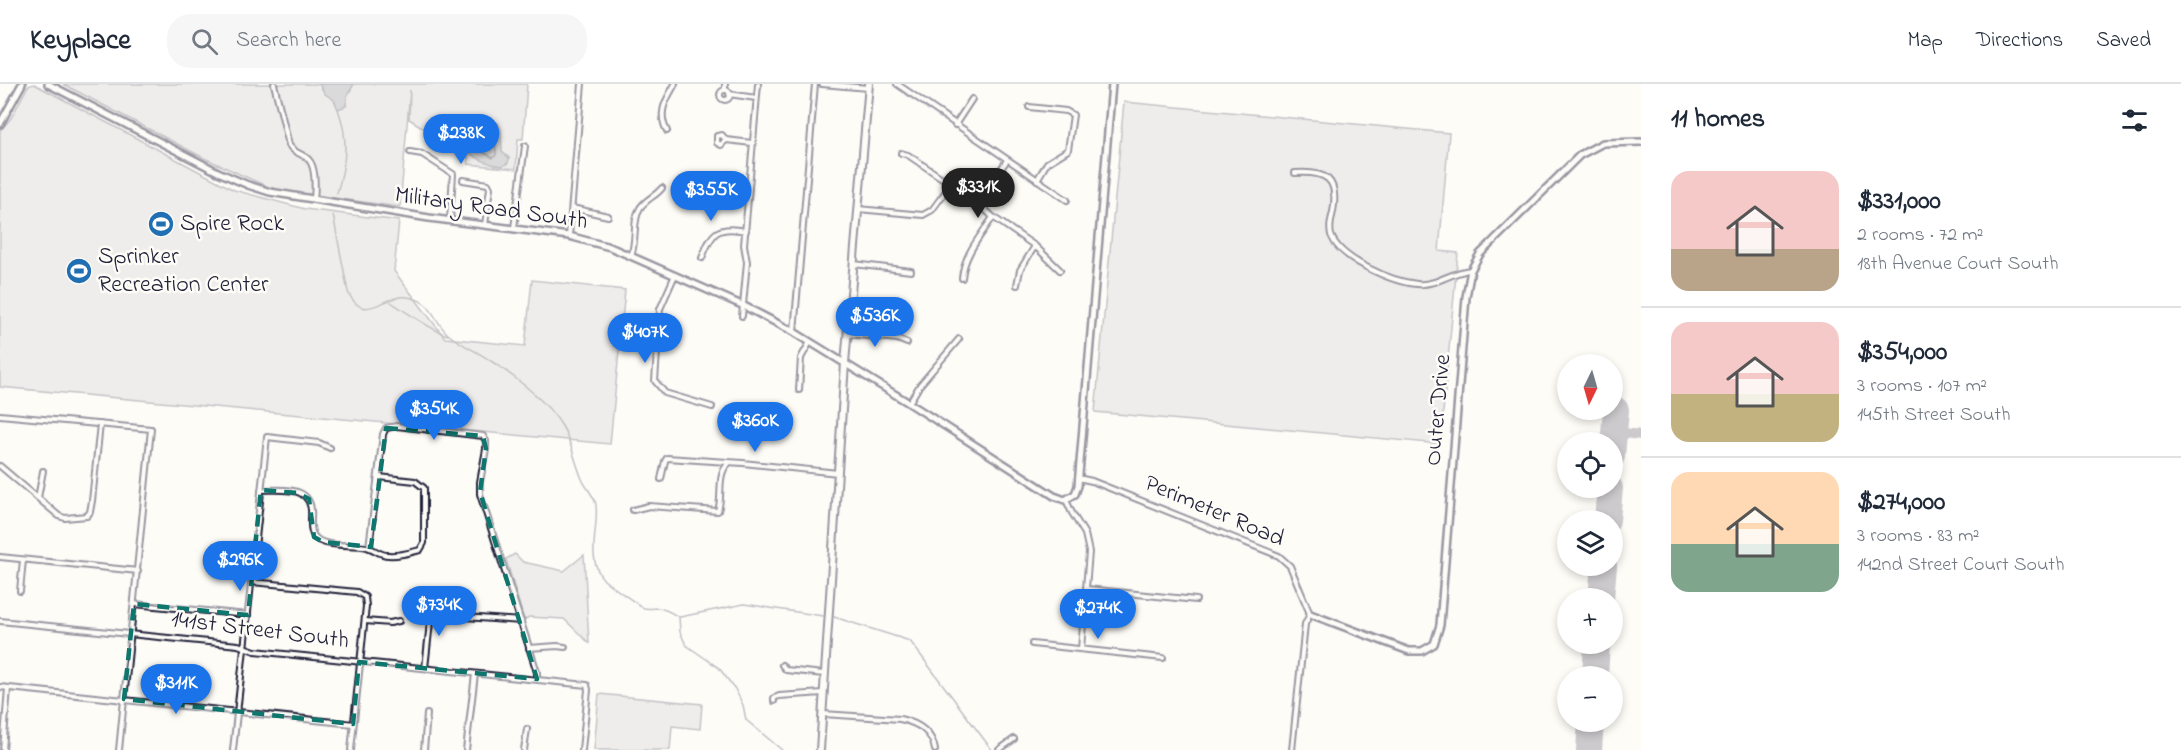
<!DOCTYPE html>
<meta charset="utf-8">
<style>
:root{--surface:#fff;--page:#f6f6f7;--text:#1f2937;--muted:#747a83;--line:#e0e1e3;--accent:#1a73e8}
body{margin:0;font-family:"Indie Flower",sans-serif;background:var(--page);color:var(--text);height:100vh;display:flex;flex-direction:column;font-size:22px;white-space:nowrap}
*{box-sizing:border-box;margin:0}
p{font-size:20px;color:var(--muted)}
.icon{flex:none;width:33px;height:33px;fill:none;stroke:currentColor;stroke-width:2;stroke-linecap:round;stroke-linejoin:round}
.map{position:relative;flex:1;overflow:hidden}
.panel{display:flex;flex-direction:column;background:var(--surface);width:540px}
.panel>*{flex:none}
.needle{width:39px;rotate:185deg}
.buttons{position:absolute;left:1557px;top:270px;display:grid;gap:12px}
.buttons a{display:grid;place-items:center;width:66px;height:66px;border-radius:50%;background:var(--surface);box-shadow:0 3px 9px #0003;font-size:30px}
.price{position:absolute;translate:-50% -51px;padding:0 14px;border-radius:21px;background:var(--accent);color:#fff;font-size:20px;line-height:39px;filter:drop-shadow(0 2px 3px #0008)}
.price::after{content:'';position:absolute;left:50%;top:36px;width:18px;height:14px;margin-left:-9px;background:inherit;clip-path:polygon(0 0,100% 0,50% 100%)}
.price.active{background:#222;color:#fff}
ul{padding:0;list-style:none}
li{display:flex;align-items:center;gap:18px;height:150px;padding:0 30px}
li+li{border-top:2px solid var(--line)}
li span{display:grid;place-items:center;flex:none;width:168px;height:120px;border-radius:18px;color:#555}
li>.icon{margin-inline-start:auto}
span .icon{width:72px;height:72px;fill:#fffc;stroke-width:1}
li b{font-size:26px}
h2{display:flex;justify-content:space-between;align-items:center;height:72px;padding:0 30px;font-size:26px}
header{display:flex;align-items:center;gap:36px;box-sizing:border-box;height:84px;padding:0 30px;background:var(--surface);border-bottom:2px solid var(--line)}
header strong{font-size:28px}
nav{display:flex;gap:33px;margin-inline-start:auto;font-size:21px}
.search{width:420px;height:54px;background:var(--page);display:flex;align-items:center;gap:15px;box-sizing:border-box;padding:0 21px;border-radius:24px;color:var(--muted);font-size:22px}
main{display:flex;flex:1;min-height:0}
.map>svg:first-child{display:block}
.green{fill:#dddcdb;stroke:#807f8b;stroke-width:1.5;fill-rule:evenodd}
.water{fill:#b2b2b7;stroke:#787885;stroke-width:1.5}
.lines{fill:none;stroke-linecap:round;stroke-linejoin:round}
.shore{stroke:#5c5c6d;stroke-width:1.5}
.stream{stroke:#787885;stroke-width:1.5}
.taxiway{stroke:#908f99;stroke-width:10}
.runway{stroke:#908f99;stroke-width:26}
.street-casing{stroke:#22223b;stroke-width:8}
.secondary-casing{stroke:#22223b;stroke-width:10}
.primary-casing{stroke:#22223b;stroke-width:10}
.street{stroke:#fdfcf7;stroke-width:4}
.secondary{stroke:#fdfcf7;stroke-width:5}
.primary{stroke:#fdfcf7;stroke-width:6}
.marked{fill:none;stroke:#0f766e;stroke-width:4.5;stroke-dasharray:12 8;stroke-linejoin:round}
.labels{text-anchor:middle;dominant-baseline:central;stroke-width:5;stroke-linejoin:round;paint-order:stroke}
.street-label{font-size:24px;fill:#22223b;stroke:#fdfcf7}
.poi-label{font-size:24px;fill:#22223b;stroke:#fdfcf7;text-anchor:start}
</style>
<header>
<strong>Keyplace</strong>
<div class="search"><svg class="icon" aria-label="search" viewBox="0 0 24 24"><circle cx="10" cy="10" r="6"/><path d="M15 15l6 6"/></svg>Search here</div>
<nav><a>Map</a><a>Directions</a><a>Saved</a></nav>
</header>
<main>
<div class="map">
<svg width="1641" height="666" viewBox="0 0 1641 666">
<rect width="100%" height="100%" fill="#fdfcf7"/>
<filter id="ink" filterUnits="userSpaceOnUse"><feTurbulence type="fractalNoise" baseFrequency=".0167" numOctaves="2"/><feDisplacementMap in="SourceGraphic" scale="12" xChannelSelector="R" yChannelSelector="G"/><feConvolveMatrix kernelMatrix="1 2 1 2 8 2 1 2 1" color-interpolation-filters="sRGB"/></filter>
<g filter="url(#ink)">
<g class="green">
<polygon points="34,0 234,106 305,125 399,137 394,187 445,254 525,262 532,196 625,206 610,360 0,303 0,47 11,34 28,2"/>
<path d="M63,0H527L523,55H518L516,85L468,80V71L409,35L410,6L400,123L275,106L204,74ZM490,39L501,59L502,68L509,74L495,81L464,64L466,55H475Z"/>
<polygon points="1124,18 1449,49 1439,167 1458,169 1440,360 1095,328"/>
<polygon points="515,470 523,478 564,487 584,471 589,559 564,535 529,533 524,536 506,475"/>
<polygon points="599,610 702,620 700,645 672,642 670,666 594,666"/>
</g>
<g class="water">
<polygon points="319,0 354,0 347,12 346,22 338,25 334,16 325,10"/>
<path d="M490,39H498L501,45L502,68L509,74L508,79L503,82C489,81 468,72 462,60L463,56L475,54Z"/>
</g>
<g class="lines">
<polygon class="shore" points="490,47 493,46 495,49 496,71 493,74 475,63"/>
<g class="stream">
<path d="M337,109C346,78 349,56 338,25"/>
<path d="M333,131L348,208C364,242 384,210 407,213C434,216 433,238 449,251C460,260 476,267 488,275C512,290 547,317 562,342C572,358 575,380 583,397C587,405 595,413 596,421C599,446 585,474 604,496C606,498 641,523 644,524C649,525 653,524 658,524C666,525 672,529 679,533L680,548L686,561L719,584L735,605L743,621L746,636L782,666"/>
<path d="M391,218C403,226 436,249 448,251"/>
<polyline points="680,533 744,520 823,532"/>
<polyline points="834,533 910,557 992,666"/>
</g>
<polyline class="taxiway" points="1614,348 1641,351"/>
<g class="runway">
<polyline points="1612,372 1616,326"/>
<polyline points="1607,436 1610,404"/>
<polyline points="1601,514 1604,482"/>
<polyline points="1595,592 1597,560"/>
<polyline points="1589,666 1591,638"/>
</g>
<g class="street-casing">
<g id="street">
<path d="M274,0L289,61C294,70 303,69 309,76C316,84 315,106 314,116"/>
<polyline points="725,0 725,6"/>
<polyline points="822,0 868,4"/>
<polyline points="897,0 1067,116"/>
<circle cx="725" cy="11" r="5"/>
<polyline points="729,10 756,14"/>
<polyline points="1029,23 1066,27 1073,31 1068,66 1047,79 1037,96"/>
<polyline points="955,41 972,15"/>
<path d="M667,47C657,29 666,16 675,0"/>
<polyline points="726,56 721,61 717,59 717,52 722,51 726,56 752,59"/>
<polyline points="410,68 422,70 453,90 450,136"/>
<polyline points="901,69 908,71 976,117 993,133 1035,162 1060,186"/>
<path d="M1295,89C1326,87 1339,94 1333,128C1331,136 1329,143 1331,151C1340,176 1393,198 1417,200C1437,202 1452,187 1471,186"/>
<circle cx="718" cy="101" r="5"/>
<polyline points="463,96 488,100 490,104 485,141"/>
<polyline points="723,102 749,104"/>
<polyline points="978,119 1007,76"/>
<polyline points="572,124 608,132"/>
<polyline points="858,125 923,131 932,126 951,100"/>
<polyline points="514,144 525,62"/>
<polyline points="569,152 582,0"/>
<path d="M631,172C637,156 632,137 640,124C646,115 656,112 662,104"/>
<path d="M702,174C712,148 717,141 746,147"/>
<polyline points="854,180 911,187"/>
<polyline points="675,191 660,225 655,297 665,309 712,323"/>
<path d="M962,194C964,170 980,153 993,133"/>
<polyline points="1017,201 1020,186 1035,162"/>
<polyline points="742,232 747,178 744,161 758,0"/>
<polyline points="794,248 815,0"/>
<polyline points="847,250 897,255 907,259"/>
<polyline points="799,306 801,274 810,258"/>
<polyline points="909,319 920,301 959,255"/>
<polyline points="0,331 151,345 119,666"/>
<polyline points="0,382 59,432 65,434 87,432 90,428 92,417 100,340"/>
<polyline points="1078,394 1092,397 1279,472 1290,482 1310,530 1305,540 1292,666"/>
<polyline points="661,395 665,377 667,374 743,379 838,389"/>
<path d="M261,406C286,406 314,401 311,434C311,440 310,447 314,452C323,465 353,459 367,463C375,465 379,471 388,471C399,472 409,469 420,466L424,459V404L415,397L379,393"/>
<polyline points="38,414 43,387"/>
<polyline points="1066,416 1072,429 1085,450 1089,468 1081,565"/>
<path d="M633,426L649,422L718,427C723,412 716,390 729,379"/>
<polyline points="369,463 383,350 386,344 397,342 483,352 486,357 486,365 480,398 480,410 537,588 537,595"/>
<polyline points="0,473 138,487"/>
<polyline points="252,498 357,508 365,513 366,522 351,666"/>
<polyline points="1087,505 1196,516"/>
<polyline points="20,507 23,476"/>
<polyline points="134,520 248,531"/>
<polyline points="465,533 521,537"/>
<polyline points="0,537 238,561 255,567 587,601 588,606 582,666"/>
<polyline points="365,537 390,539 399,537"/>
<polyline points="1032,560 1163,574"/>
<polyline points="529,564 557,562 565,563"/>
<polyline points="782,581 786,586 824,590"/>
<polyline points="425,584 432,520"/>
<polyline points="0,603 353,640"/>
<polyline points="774,617 774,614 779,612 823,609"/>
<path d="M823,630L900,635C918,639 932,647 935,666"/>
<polyline points="3,666 8,604"/>
<polyline points="233,666 267,353 319,359 330,364"/>
<polyline points="424,666 427,630"/>
<polyline points="466,666 475,590"/>
<polyline points="524,666 527,645"/>
<polyline points="999,666 1014,655"/>
</g>
</g>
<g class="secondary-casing">
<g id="secondary">
<polyline points="48,0 218,88 248,101 270,108 429,134 569,152 610,163 744,222 794,248 909,319 1054,412 1065,416 1075,410 1078,402 1112,0"/>
<polyline points="0,40 22,0"/>
<polyline points="1310,530 1409,567 1422,567 1434,560 1440,541 1466,213 1471,186 1480,170 1580,71 1603,59 1641,58"/>
</g>
</g>
<g class="primary-casing">
<polyline id="primary" points="820,666 845,279 869,0"/>
</g>
<use href="#street" class="street"/>
<use href="#secondary" class="secondary"/>
<use href="#primary" class="primary"/>
</g>
</g>
<path d="M0 0H1641V666H0ZM386,344L483,352L486,365L480,408L537,595L359,578L353,640L124,615L134,520L248,531L261,406L298,409L309,415L314,453L323,458L371,463Z" fill="#fdfcf7" fill-opacity=".55" fill-rule="evenodd"/>
<path class="marked" d="M386,344L483,352L486,365L480,408L537,595L359,578L353,640L124,615L134,520L248,531L261,406L298,409L309,415L314,453L323,458L371,463Z"/>
<defs>
<g id="stadium-disc" transform="scale(1.35)"><circle r="9.5" fill="#1f6fb2" stroke="#fdfcf7"/><path d="M0-5a6.5 5 0 1 0 0 10a6.5 5 0 1 0 0-10ZM-3.5-1.8h7v3.6h-7Z" fill="#fff"/></g>
</defs>
<g fill-rule="evenodd">
<use href="#stadium-disc" x="161" y="140"/>
<use href="#stadium-disc" x="79" y="187"/>
</g>
<g class="labels">
<g class="street-label">
<text transform="translate(491 125) rotate(8)">Military Road South</text>
<text transform="translate(1439 326) rotate(-85)">Outer Drive</text>
<text transform="translate(1214 428) rotate(23)">Perimeter Road</text>
<text transform="translate(260 547) rotate(7)">141st Street South</text>
</g>
<g class="poi-label">
<text x="180" y="140">Spire Rock</text>
<text x="98" y="173">Sprinker<tspan x="98" dy="28">Recreation Center</tspan></text>
</g>
</g>
</svg>
<div class="buttons">
<a><svg class="needle" viewBox="-14 -14 28 28"><path d="M0-13l5 13h-10z" fill="#e53935"/><path d="M0 13l5-13h-10z" fill="#747a83"/></svg></a>
<a><svg class="icon" aria-label="locate" viewBox="0 0 24 24"><circle cx="12" cy="12" r="6"/><path d="M12 2v4M12 18v4M2 12h4M18 12h4"/></svg></a>
<a><svg class="icon" aria-label="layers" viewBox="0 0 24 24"><path d="M12 4l9 5-9 5-9-5zM3 14l9 5 9-5"/></svg></a>
<a>+</a>
<a>−</a>
</div>
<b class="price" style="left:461px;top:81px">$238K</b>
<b class="price active" style="left:978px;top:135px">$331K</b>
<b class="price" style="left:711px;top:138px">$355K</b>
<b class="price" style="left:875px;top:264px">$536K</b>
<b class="price" style="left:645px;top:280px">$407K</b>
<b class="price" style="left:434px;top:357px">$354K</b>
<b class="price" style="left:755px;top:369px">$360K</b>
<b class="price" style="left:240px;top:508px">$296K</b>
<b class="price" style="left:439px;top:553px">$734K</b>
<b class="price" style="left:1098px;top:556px">$274K</b>
<b class="price" style="left:176px;top:631px">$311K</b>
</div>
<section class="panel">
<h2>11 homes<svg class="icon" aria-label="filters" viewBox="0 0 24 24"><path d="M4 7h16M4 17h16"/><circle cx="9" cy="7" r="2"/><circle cx="15" cy="17" r="2"/></svg></h2>
<ul>
<li><span style="background:linear-gradient(#f6c9c9 65%,#b9a48a 0)"><svg class="icon" aria-label="home" viewBox="0 0 24 24"><path d="M3 11l9-7 9 7M6 9v11h12V9"/></svg></span><div><b>$331,000</b><p>2 rooms · 72 m²</p><p>18th Avenue Court South</p></div></li>
<li><span style="background:linear-gradient(#f6c9c9 60%,#c2b280 0)"><svg class="icon" aria-label="home" viewBox="0 0 24 24"><path d="M3 11l9-7 9 7M6 9v11h12V9"/></svg></span><div><b>$354,000</b><p>3 rooms · 107 m²</p><p>145th Street South</p></div></li>
<li><span style="background:linear-gradient(#ffd9b3 60%,#7fa58c 0)"><svg class="icon" aria-label="home" viewBox="0 0 24 24"><path d="M3 11l9-7 9 7M6 9v11h12V9"/></svg></span><div><b>$274,000</b><p>3 rooms · 83 m²</p><p>142nd Street Court South</p></div></li>
</ul>
</section>
</main>
